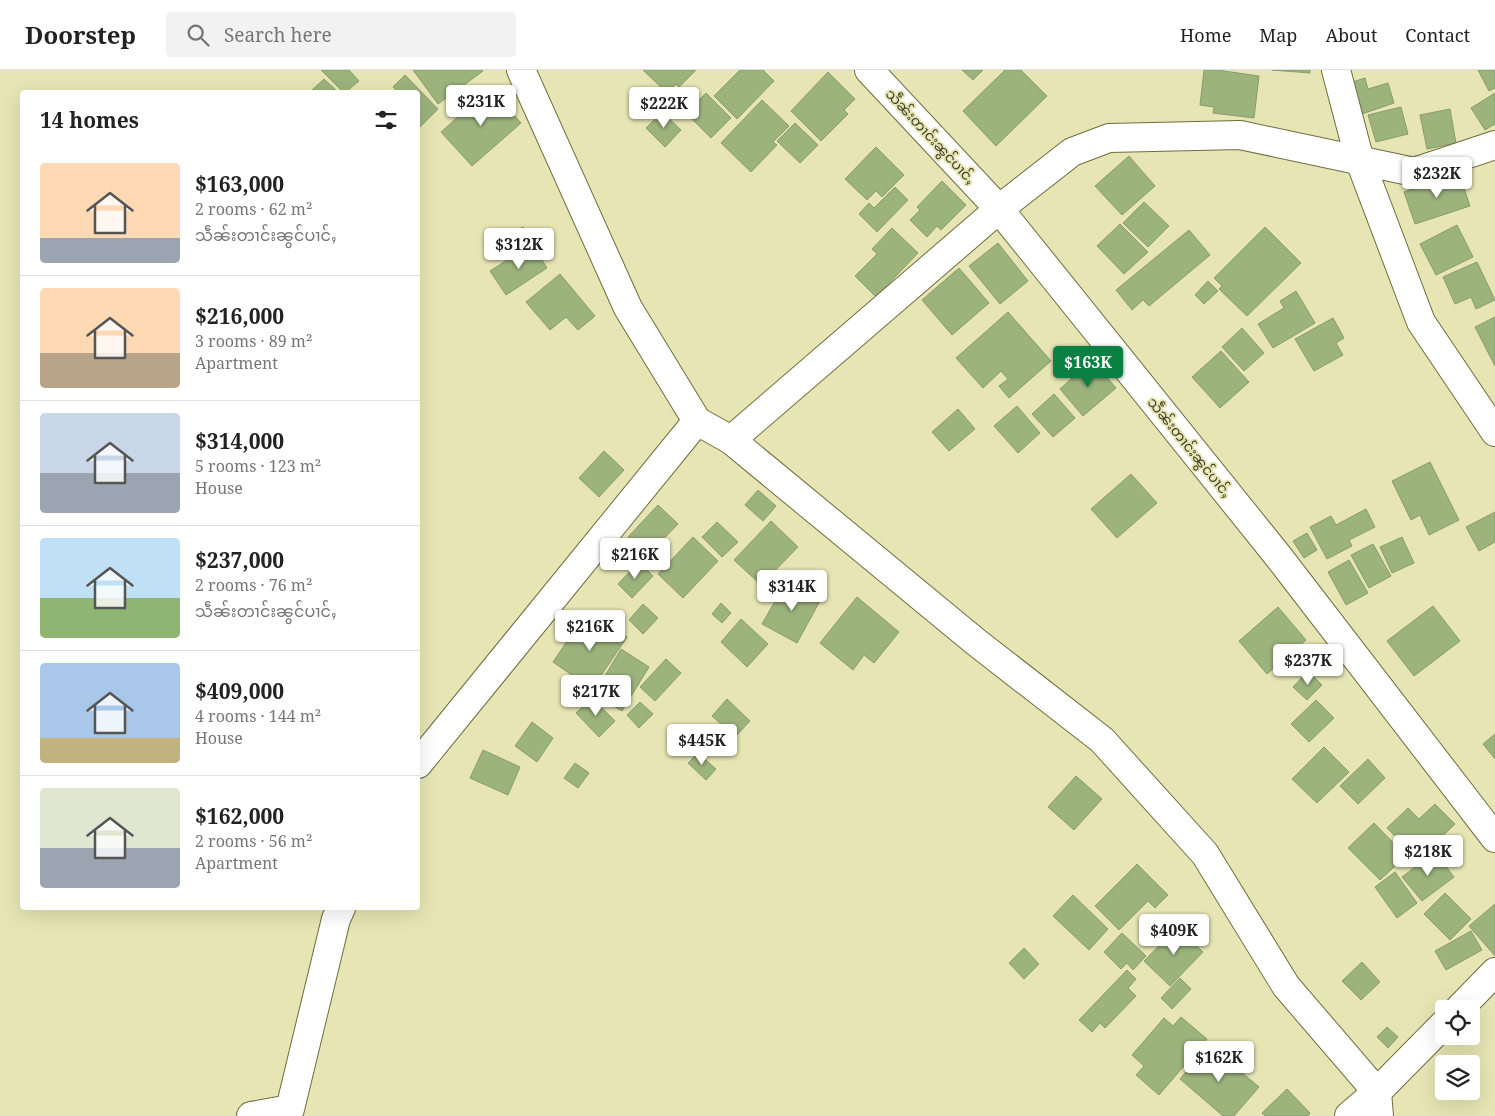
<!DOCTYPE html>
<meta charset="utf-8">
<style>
:root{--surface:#fff;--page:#f2f2f2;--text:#222;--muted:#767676;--line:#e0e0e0;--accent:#0b8043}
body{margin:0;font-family:"Noto Serif","Noto Sans Myanmar",serif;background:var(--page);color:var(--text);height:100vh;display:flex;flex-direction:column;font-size:19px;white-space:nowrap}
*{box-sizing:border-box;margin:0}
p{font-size:16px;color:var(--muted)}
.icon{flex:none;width:28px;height:28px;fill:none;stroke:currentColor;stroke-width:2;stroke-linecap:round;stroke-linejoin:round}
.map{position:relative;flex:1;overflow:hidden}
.details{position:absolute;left:20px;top:20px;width:400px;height:820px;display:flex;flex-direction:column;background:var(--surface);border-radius:5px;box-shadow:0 5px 20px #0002}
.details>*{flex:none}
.controls{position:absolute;left:1435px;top:930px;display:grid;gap:10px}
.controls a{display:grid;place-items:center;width:45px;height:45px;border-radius:5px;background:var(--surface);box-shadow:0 5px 20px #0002;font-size:25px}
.price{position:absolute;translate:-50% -42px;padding:0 11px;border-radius:5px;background:#fff;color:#222;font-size:16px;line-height:32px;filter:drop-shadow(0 1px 2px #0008)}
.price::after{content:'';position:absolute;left:50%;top:30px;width:15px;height:11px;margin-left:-8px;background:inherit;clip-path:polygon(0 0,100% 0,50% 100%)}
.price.selected{background:var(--accent);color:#fff}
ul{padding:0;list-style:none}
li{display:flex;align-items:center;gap:15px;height:125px;padding:0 20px}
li+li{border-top:1px solid var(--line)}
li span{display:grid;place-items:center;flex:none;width:140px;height:100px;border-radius:5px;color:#555}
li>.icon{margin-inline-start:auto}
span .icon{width:60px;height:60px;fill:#fffc;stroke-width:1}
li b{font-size:21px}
h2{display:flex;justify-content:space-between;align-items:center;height:60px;padding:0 20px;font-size:21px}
header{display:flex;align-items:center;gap:30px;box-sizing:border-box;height:70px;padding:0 25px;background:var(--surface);border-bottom:1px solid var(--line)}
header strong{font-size:24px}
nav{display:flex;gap:28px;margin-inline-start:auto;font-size:18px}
.search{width:350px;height:45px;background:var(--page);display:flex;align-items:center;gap:12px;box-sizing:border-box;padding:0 18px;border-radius:5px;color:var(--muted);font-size:19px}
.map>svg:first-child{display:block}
.building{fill:#9cb37c;stroke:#899b70}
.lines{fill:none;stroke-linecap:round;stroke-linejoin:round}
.minor-casing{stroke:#6e6d3f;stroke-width:30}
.minor{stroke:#fff;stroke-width:28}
.labels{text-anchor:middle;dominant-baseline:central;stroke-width:4;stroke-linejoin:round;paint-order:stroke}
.street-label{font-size:14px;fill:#3e3e2a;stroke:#e6e5b3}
</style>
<header>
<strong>Doorstep</strong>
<div class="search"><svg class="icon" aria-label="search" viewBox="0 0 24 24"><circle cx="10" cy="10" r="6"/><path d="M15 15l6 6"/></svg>Search here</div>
<nav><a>Home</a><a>Map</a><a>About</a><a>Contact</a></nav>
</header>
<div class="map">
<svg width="1495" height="1046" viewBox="0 0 1495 1046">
<rect width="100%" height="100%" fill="#e6e5b3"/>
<g class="building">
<polygon points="321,0 349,0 359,11 346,22 343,22"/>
<polygon points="413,0 482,0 483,1 438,34"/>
<polygon points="643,0 696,0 679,17 676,14 667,23"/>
<polygon points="740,0 763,0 774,11 737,49 714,26"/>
<polygon points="962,0 983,0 973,10"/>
<polygon points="1005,0 1021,0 1047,26 996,76 963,41"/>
<polygon points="1204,0 1217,0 1259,6 1254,48 1213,43 1214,37 1200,35"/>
<polygon points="1272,0 1310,0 1310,3"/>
<polygon points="1478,0 1495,0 1495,18 1489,21"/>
<polygon points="828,2 855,29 844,40 848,44 821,71 791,41"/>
<polygon points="405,5 438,39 418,59 418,22 398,22 393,17"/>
<polygon points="1365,8 1368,19 1388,13 1394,33 1356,46 1346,14"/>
<polygon points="324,9 338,22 310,22"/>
<polygon points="490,18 521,53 472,96 441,62"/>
<polygon points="706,23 731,48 711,68 686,43"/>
<polygon points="1495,23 1495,54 1485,60 1471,38"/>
<polygon points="762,30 789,56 773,72 777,75 751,102 721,73"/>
<polygon points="1401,37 1408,64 1376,72 1368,45"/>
<polygon points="1450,39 1456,73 1427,79 1420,45"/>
<polygon points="662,42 681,60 665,77 646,58"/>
<polygon points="795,53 818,75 800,93 777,71"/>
<polygon points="876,77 904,105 882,127 876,121 867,130 845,109"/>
<polygon points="1129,86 1155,116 1122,145 1095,116"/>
<polygon points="1459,103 1470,136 1415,154 1404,122"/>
<polygon points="942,111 966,135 941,160 937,156 927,167 910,150 920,140 917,137"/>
<polygon points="895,117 908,130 877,162 859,144 869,133 874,138"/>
<polygon points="1144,132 1169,156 1148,177 1123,153"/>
<polygon points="1120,154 1148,182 1124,204 1097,176"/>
<polygon points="1457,155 1473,187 1436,205 1420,174"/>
<polygon points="523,157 532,171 506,188 497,174"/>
<polygon points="1265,157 1301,193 1247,246 1219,219 1222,216 1214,208"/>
<polygon points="892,158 918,183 876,227 855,206 877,184 872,179"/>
<polygon points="1189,160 1210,185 1149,236 1143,230 1132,240 1116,220"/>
<polygon points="998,173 1028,211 1000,234 969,196"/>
<polygon points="532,174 547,198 506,225 490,201"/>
<polygon points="1477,192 1495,230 1476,239 1471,227 1455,234 1443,207"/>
<polygon points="959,198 989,233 952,265 922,230"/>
<polygon points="560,204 595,246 578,260 566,247 550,260 526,232"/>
<polygon points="1208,211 1218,221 1204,234 1195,225"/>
<polygon points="1296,221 1315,253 1273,278 1258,254 1284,238 1280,231"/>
<polygon points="1008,242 1051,291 1009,328 999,316 1008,309 1001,301 983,318 956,288"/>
<polygon points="1495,247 1495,296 1475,257"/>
<polygon points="1333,248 1344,268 1336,273 1343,285 1314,301 1295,269"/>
<polygon points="1242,258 1264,283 1244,301 1222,277"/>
<polygon points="1221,281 1249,312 1220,338 1192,307"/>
<polygon points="1092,290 1116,318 1083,346 1060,319"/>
<polygon points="1054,324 1075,348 1053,367 1032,344"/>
<polygon points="1017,336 1040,363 1018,383 994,356"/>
<polygon points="958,339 975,359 949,381 932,362"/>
<polygon points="604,381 624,400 599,427 579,408"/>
<polygon points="1430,392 1459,450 1429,465 1420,445 1411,450 1392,411"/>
<polygon points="1131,404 1157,433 1117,468 1091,439"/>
<polygon points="758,420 776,436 763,451 745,435"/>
<polygon points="658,435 678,454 648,485 628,467"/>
<polygon points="1366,439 1375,457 1349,470 1352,476 1327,489 1310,457 1331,446 1336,455"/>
<polygon points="1495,442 1495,472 1479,481 1466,457"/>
<polygon points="771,451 798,477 761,515 734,490"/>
<polygon points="717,452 738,472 722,487 702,467"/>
<polygon points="1307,463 1317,480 1304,488 1293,471"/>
<polygon points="693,467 718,491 683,528 658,504"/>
<polygon points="1402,467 1414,493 1392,503 1380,477"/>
<polygon points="1373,474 1391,506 1369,518 1351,485"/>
<polygon points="1349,490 1368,523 1346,535 1328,502"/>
<polygon points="639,492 653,506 632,528 618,514"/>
<polygon points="787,510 821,529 797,573 762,554"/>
<polygon points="857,527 899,562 874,593 864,585 853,600 820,573"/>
<polygon points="721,533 731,543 722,553 712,544"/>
<polygon points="643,534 658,548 643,564 629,550"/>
<polygon points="1433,536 1460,571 1414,606 1387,571"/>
<polygon points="1278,537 1306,570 1267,604 1239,571"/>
<polygon points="741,549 768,574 747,597 721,572"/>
<polygon points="600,550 627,567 592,619 553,592 580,552 592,561"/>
<polygon points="621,579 649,597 622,641 594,624"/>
<polygon points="666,589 681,603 655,631 640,617"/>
<polygon points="1308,601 1322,615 1307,630 1293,617"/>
<polygon points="592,628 615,651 599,667 576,643"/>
<polygon points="727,629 750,651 735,667 712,646"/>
<polygon points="1316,630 1334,648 1309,672 1291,654"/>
<polygon points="640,632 653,644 639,658 627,645"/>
<polygon points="532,652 553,668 537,692 515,676"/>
<polygon points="1495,664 1495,689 1483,674"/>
<polygon points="1324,677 1349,702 1317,733 1292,709"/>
<polygon points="483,680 520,697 508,725 470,708"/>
<polygon points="698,683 716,699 706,710 688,693"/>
<polygon points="1368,689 1385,708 1358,734 1340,716"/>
<polygon points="575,693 589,703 578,718 564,708"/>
<polygon points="1076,706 1102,729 1074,760 1048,737"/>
<polygon points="1435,734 1455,754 1418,790 1387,758 1408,738 1419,749"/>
<polygon points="1374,753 1406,786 1380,810 1348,778"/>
<polygon points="1435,782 1454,807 1422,831 1402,807"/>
<polygon points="1137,794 1168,825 1155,838 1148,831 1119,860 1095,836"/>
<polygon points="1395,802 1417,833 1397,848 1375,817"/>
<polygon points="1445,823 1471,849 1450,870 1424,844"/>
<polygon points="1073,825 1108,859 1089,880 1053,846"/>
<polygon points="1495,834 1495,886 1469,856"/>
<polygon points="1177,857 1203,882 1170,916 1144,891"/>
<polygon points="1471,861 1482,880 1446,900 1435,881"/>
<polygon points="1122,863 1146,886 1133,900 1127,893 1121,899 1104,882"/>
<polygon points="1024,878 1039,894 1024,909 1009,893"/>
<polygon points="1362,892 1380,912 1361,930 1342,911"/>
<polygon points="1127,900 1136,909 1128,918 1136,926 1105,958 1100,953 1092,962 1079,950"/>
<polygon points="1180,908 1191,919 1172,939 1161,928"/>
<polygon points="1181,947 1207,969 1159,1025 1136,1005 1144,996 1132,985 1164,948 1173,956"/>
<polygon points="1387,957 1398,967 1388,978 1377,967"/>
<polygon points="1209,975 1259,1017 1234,1046 1223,1046 1180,1009"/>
<polygon points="1287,1019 1310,1043 1308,1046 1265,1046 1262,1043"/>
</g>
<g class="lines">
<g class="minor-casing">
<g id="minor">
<polyline points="521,0 628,238 697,351 731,370 976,572 1102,670 1205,784 1286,916 1377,1022 1379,1046"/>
<polyline points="869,0 999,139 1278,486 1495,768"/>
<polyline points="1336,0 1360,91 1421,252 1495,362"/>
<polyline points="731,370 999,139 1072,82 1109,68 1240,65 1414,102 1495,75"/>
<polyline points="418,694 697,351"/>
<polyline points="1459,939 1495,902"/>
<polyline points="251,1046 290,1039 336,849 341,838"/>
<polyline points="1349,1046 1377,1022 1444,954"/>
</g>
</g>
<use href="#minor" class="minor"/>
</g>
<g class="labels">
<g class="street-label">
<text transform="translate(931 66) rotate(47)">သဵၼ်းတၢင်းၼွင်ပၢင်ႇ</text>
<text transform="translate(1190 377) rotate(51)">သဵၼ်းတၢင်းၼွင်ပၢင်ႇ</text>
</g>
</g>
</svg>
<div class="controls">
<a><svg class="icon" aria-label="locate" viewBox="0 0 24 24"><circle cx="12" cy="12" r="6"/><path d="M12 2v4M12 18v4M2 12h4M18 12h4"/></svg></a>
<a><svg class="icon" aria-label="layers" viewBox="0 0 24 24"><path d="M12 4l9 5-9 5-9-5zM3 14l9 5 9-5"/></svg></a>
</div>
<b class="price" style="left:481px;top:57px">$231K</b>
<b class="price" style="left:664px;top:59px">$222K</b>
<b class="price" style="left:1437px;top:129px">$232K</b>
<b class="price" style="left:519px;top:200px">$312K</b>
<b class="price selected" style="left:1088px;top:318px">$163K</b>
<b class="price" style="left:635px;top:510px">$216K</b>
<b class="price" style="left:792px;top:542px">$314K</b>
<b class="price" style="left:590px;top:582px">$216K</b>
<b class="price" style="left:1308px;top:616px">$237K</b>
<b class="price" style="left:596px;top:647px">$217K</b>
<b class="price" style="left:702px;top:696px">$445K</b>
<b class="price" style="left:1428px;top:807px">$218K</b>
<b class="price" style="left:1174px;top:886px">$409K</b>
<b class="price" style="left:1219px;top:1013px">$162K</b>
<section class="details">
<h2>14 homes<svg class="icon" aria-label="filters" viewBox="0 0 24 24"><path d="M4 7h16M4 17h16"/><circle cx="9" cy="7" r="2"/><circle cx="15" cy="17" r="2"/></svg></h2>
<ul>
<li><span style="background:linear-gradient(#ffd9b3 75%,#9aa5b1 0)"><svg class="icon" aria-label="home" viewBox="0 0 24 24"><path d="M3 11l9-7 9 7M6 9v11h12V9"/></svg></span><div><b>$163,000</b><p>2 rooms · 62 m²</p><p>သဵၼ်းတၢင်းၼွင်ပၢင်ႇ</p></div></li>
<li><span style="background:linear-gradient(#ffd9b3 65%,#b9a48a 0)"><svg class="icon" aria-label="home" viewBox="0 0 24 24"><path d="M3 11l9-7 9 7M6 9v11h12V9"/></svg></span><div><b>$216,000</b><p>3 rooms · 89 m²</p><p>Apartment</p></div></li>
<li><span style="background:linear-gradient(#c9d6e8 60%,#9aa5b1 0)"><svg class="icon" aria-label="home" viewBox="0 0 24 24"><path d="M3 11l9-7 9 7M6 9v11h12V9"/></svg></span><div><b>$314,000</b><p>5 rooms · 123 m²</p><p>House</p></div></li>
<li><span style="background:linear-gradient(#bfe0f5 60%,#8fb573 0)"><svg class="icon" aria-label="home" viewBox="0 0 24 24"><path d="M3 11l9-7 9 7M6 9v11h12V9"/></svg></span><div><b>$237,000</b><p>2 rooms · 76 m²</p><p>သဵၼ်းတၢင်းၼွင်ပၢင်ႇ</p></div></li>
<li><span style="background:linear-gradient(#a9c7e8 75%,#c2b280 0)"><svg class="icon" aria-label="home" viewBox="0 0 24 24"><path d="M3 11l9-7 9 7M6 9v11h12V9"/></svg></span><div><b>$409,000</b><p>4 rooms · 144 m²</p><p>House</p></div></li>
<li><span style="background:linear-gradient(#dfe7d0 60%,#9aa5b1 0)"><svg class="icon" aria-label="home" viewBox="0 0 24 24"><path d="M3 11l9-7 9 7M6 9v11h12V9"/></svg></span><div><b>$162,000</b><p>2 rooms · 56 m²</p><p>Apartment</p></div></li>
</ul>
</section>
</div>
